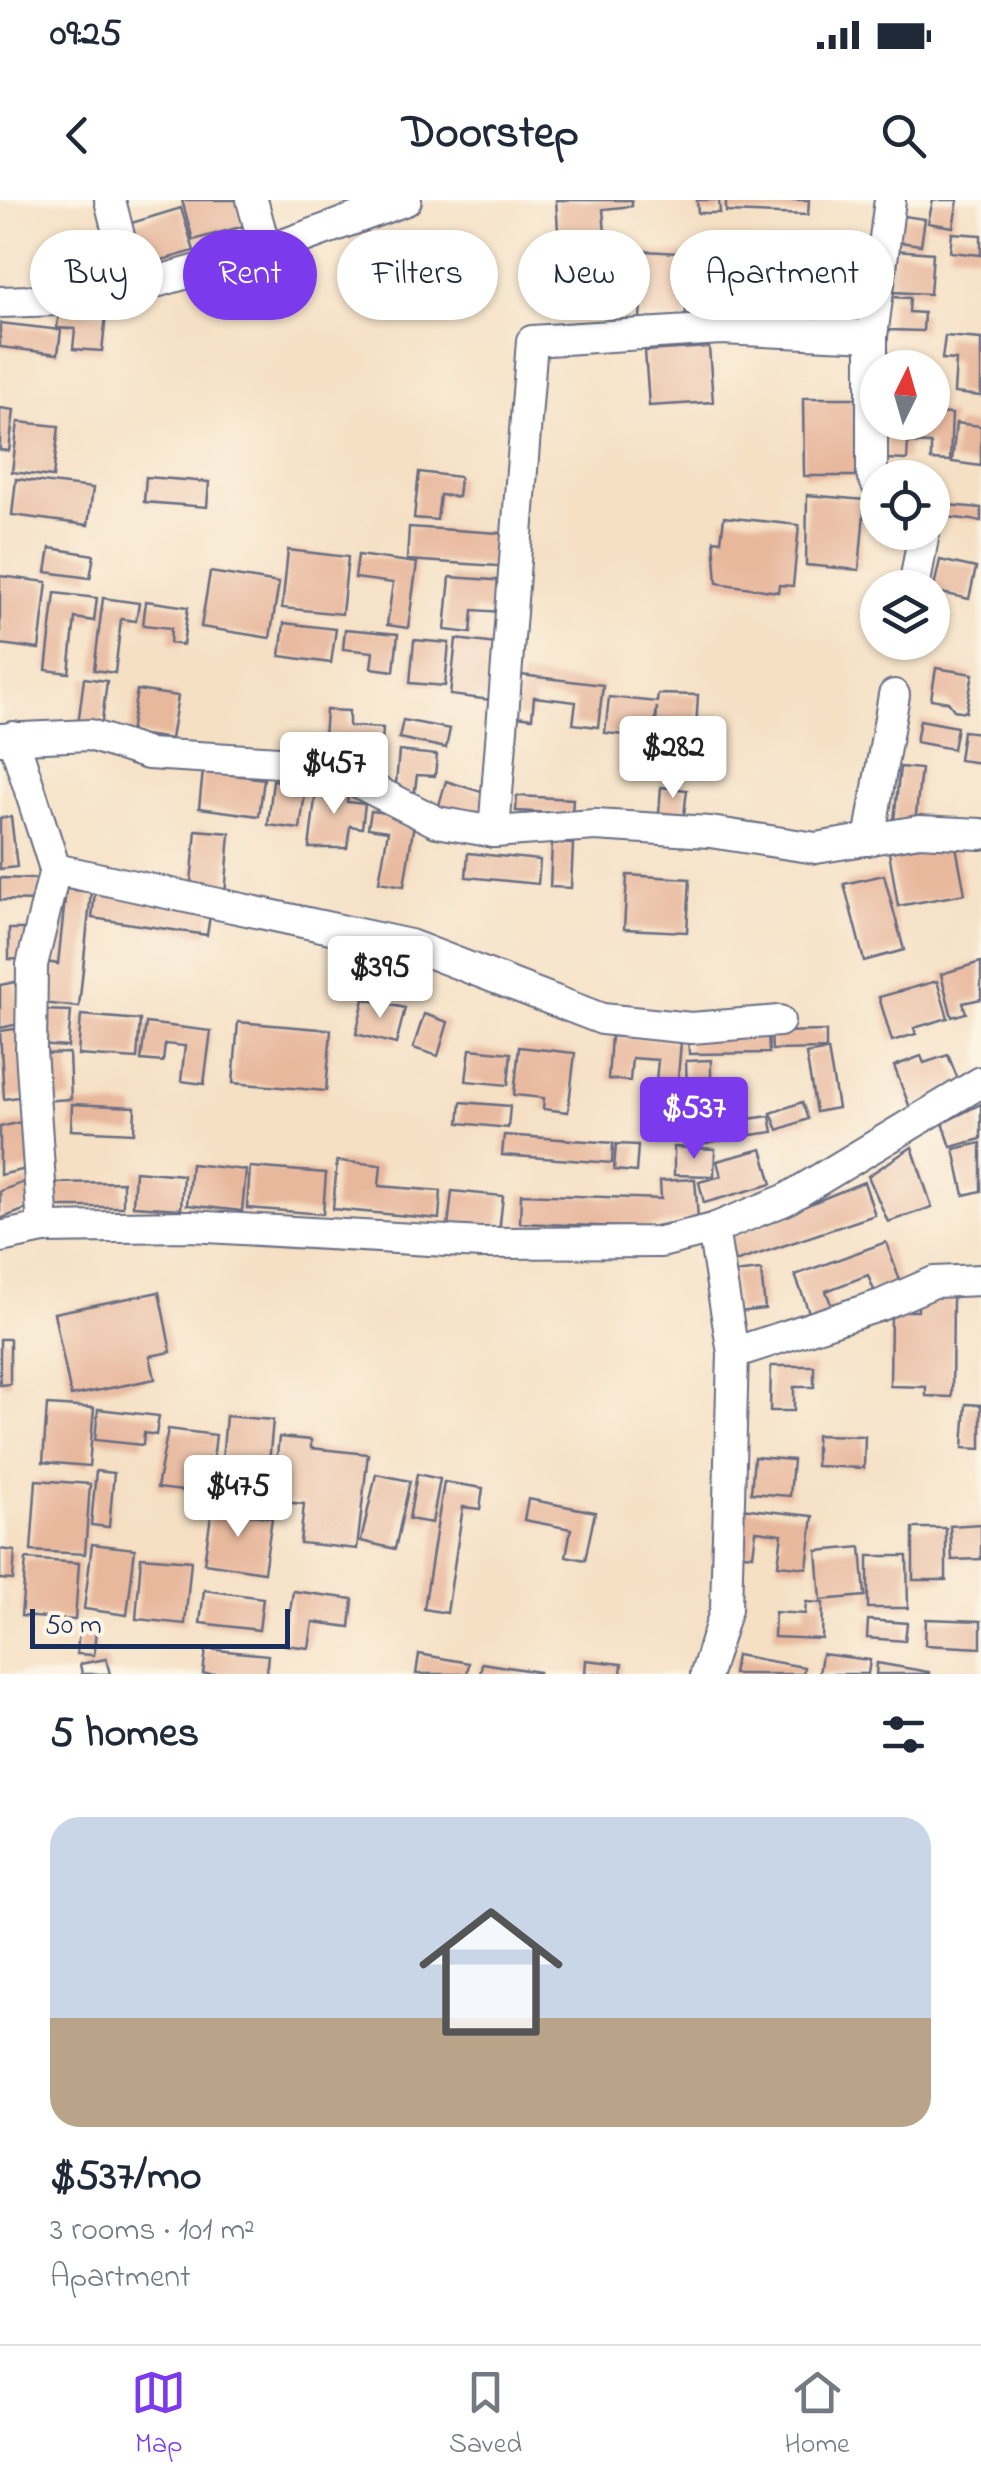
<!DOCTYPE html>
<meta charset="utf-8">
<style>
:root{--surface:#fff;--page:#f6f6f7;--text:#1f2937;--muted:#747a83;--line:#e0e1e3;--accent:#7c3aed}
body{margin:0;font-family:"Indie Flower",sans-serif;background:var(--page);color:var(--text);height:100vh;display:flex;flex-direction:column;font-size:38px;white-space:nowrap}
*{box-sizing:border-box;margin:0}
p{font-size:32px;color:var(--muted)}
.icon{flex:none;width:55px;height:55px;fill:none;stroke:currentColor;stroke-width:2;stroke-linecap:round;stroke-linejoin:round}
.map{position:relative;height:1474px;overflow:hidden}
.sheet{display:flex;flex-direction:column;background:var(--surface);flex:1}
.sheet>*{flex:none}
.top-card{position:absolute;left:30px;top:30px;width:922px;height:90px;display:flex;gap:20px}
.needle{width:65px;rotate:5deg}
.buttons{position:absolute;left:860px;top:150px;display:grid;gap:20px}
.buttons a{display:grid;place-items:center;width:90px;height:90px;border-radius:50%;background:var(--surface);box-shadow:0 2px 8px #0004;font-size:50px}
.scale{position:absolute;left:30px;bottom:25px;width:260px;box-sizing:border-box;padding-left:10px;border:5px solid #1b2f5e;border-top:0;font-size:28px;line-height:35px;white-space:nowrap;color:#1b2f5e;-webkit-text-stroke:8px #fcf5e5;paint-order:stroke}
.price{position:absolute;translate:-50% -85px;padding:0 22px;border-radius:10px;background:#fff;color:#222;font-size:32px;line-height:65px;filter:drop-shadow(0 2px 5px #0008)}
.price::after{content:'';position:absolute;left:50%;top:60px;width:30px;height:22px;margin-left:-15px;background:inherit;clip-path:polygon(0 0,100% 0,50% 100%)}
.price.current{background:var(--accent);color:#fff}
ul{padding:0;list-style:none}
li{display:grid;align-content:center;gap:20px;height:530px;padding:0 50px}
li span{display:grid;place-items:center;height:310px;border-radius:30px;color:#555}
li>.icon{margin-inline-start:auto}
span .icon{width:180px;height:180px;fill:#fffc;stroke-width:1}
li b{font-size:42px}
h2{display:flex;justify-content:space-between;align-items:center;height:120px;padding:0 50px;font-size:42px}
.pill{padding:0 35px;border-radius:45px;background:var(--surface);box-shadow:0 2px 8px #0004;font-size:35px;line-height:90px}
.pill.current{background:var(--accent);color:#fff}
.status{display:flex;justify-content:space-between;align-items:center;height:70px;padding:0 50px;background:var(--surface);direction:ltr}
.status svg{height:28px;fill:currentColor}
header{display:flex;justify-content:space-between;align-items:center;height:130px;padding:0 50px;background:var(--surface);font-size:45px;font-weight:700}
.tab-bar{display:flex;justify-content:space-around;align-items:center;height:140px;border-top:2px solid var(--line);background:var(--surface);font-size:28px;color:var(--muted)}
.tab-bar a{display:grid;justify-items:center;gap:5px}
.tab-bar .current{color:var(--accent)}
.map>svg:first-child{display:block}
.building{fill:#e8b89d}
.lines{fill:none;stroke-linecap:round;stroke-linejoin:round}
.minor-casing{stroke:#676d82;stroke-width:34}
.minor{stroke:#fff;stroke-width:30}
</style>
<div class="status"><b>09:25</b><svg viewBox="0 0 49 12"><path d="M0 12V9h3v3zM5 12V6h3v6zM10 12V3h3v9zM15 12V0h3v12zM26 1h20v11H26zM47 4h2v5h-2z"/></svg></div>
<header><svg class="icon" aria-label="back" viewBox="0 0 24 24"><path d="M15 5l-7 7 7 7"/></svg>Doorstep<svg class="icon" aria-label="search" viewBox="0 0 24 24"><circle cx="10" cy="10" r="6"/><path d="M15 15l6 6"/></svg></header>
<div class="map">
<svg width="981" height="1474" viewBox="0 0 981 1474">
<rect width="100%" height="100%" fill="#fcf5e5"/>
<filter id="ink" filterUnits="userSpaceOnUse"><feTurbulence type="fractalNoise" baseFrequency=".01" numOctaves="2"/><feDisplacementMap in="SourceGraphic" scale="20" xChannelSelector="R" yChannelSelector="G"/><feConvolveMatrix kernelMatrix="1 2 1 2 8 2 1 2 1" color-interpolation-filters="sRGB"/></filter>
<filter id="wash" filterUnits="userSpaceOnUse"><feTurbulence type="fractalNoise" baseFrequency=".0048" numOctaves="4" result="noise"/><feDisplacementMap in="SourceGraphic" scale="40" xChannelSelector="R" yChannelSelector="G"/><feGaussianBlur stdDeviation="2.25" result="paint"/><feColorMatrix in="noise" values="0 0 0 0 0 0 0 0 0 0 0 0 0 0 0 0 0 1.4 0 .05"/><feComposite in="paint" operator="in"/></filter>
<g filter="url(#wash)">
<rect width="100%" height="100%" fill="#f5e0c4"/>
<g id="blocks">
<g class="building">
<polygon points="182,0 237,0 244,26 193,40"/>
<polygon points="556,0 632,0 632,6 603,9 605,34 574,37 574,45 559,46"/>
<polygon points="697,0 719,0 720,13 698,13"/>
<polygon points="726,0 809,0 808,15 726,12"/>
<polygon points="933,0 958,0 953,27 928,23"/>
<polygon points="181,8 194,51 141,66 128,24"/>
<polygon points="896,15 925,19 921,45 892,41"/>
<polygon points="952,33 981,35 981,55 950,52"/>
<polygon points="809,46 874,53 870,96 845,93 848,68 824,66 822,84 805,82"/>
<polygon points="895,50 933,53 930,94 893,92"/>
<polygon points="645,51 713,55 712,74 689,73 685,121 640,118"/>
<polygon points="891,97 910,98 909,112 924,113 923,131 888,130"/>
<polygon points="723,99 800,102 799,125 722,122"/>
<polygon points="59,111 106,115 102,151 73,149 75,129 57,128"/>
<polygon points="0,123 61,130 58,154 0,147"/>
<polygon points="945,136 981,139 981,196 954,193 956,160 942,159"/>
<polygon points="709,147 713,202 649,206 645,151"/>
<polygon points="803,198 865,198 865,276 804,276"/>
<polygon points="0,208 14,210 9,251 0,250"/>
<polygon points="932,213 952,214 950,261 931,260 931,244 908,243 907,260 886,259 887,222 932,222"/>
<polygon points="18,222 59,226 53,277 12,272"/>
<polygon points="956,223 981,226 981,266 952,262"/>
<polygon points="419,272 460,277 458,297 440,295 437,320 414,318"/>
<polygon points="146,277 209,282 207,307 144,302"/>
<polygon points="16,279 93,288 88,325 12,315"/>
<polygon points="807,295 865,300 859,370 806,365"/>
<polygon points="947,305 981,308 981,321 946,317"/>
<polygon points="724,317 799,325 793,386 779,385 778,392 717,383 714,340 721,341"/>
<polygon points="409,327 514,334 512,367 407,360"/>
<polygon points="50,348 94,355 90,378 46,372"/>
<polygon points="288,350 348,357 342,414 282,408"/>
<polygon points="358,355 417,363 408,428 387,425 393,383 355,378"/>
<polygon points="940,360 976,368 969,399 933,391"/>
<polygon points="210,372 279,383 270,438 201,427"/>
<polygon points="0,376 47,382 39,449 0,444"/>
<polygon points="450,377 506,381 503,412 473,410 471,433 445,430"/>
<polygon points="55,393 97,398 94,421 75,418 69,473 46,470"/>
<polygon points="103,398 139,403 136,421 121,419 115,473 94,470"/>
<polygon points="146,401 188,407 183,445 170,443 171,428 143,425"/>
<polygon points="284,423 336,429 331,463 280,456"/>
<polygon points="345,429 398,434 394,471 371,468 373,452 343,449"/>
<polygon points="456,439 505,445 500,501 450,495"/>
<polygon points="414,440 449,443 445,486 410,483"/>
<polygon points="936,468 973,474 966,512 954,510 948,502 931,499"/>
<polygon points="521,475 603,485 598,527 573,524 576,502 534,497 532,518 516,516"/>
<polygon points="84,478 107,481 101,529 78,525"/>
<polygon points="137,490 178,496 171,539 130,533"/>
<polygon points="658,494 698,495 695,547 655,545 657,507 653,538 605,533 609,497 657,502"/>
<polygon points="326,510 349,511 349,526 383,528 380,570 322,565"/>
<polygon points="403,520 450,529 446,548 399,538"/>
<polygon points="920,520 957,527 953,549 916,542"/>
<polygon points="963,531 981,533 981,563 959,560"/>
<polygon points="399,551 437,555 435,576 417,575 414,597 395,595"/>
<polygon points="900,567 921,569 915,623 894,620"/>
<polygon points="203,571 264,579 259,616 199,608"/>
<polygon points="273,580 306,585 300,629 268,625"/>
<polygon points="446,581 488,594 478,625 437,612"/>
<polygon points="317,583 349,587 347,602 365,604 362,628 350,626 347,648 309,648"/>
<polygon points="661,587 687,590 684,615 659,613"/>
<polygon points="517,596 573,599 572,614 516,611"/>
<polygon points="371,611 415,617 404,686 379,682 388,631 368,628"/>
<polygon points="11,617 17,667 0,669 0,618"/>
<polygon points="196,630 230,633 225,696 190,693"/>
<polygon points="955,641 965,694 898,706 889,652"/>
<polygon points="552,643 573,644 571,688 550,687"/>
<polygon points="468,653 540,660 538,684 466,677"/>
<polygon points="627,675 690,679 687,732 624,729"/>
<polygon points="884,675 904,750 864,761 844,684"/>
<polygon points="0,678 39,679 38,701 0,700"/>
<polygon points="66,689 91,692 79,807 42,803 46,762 58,764"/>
<polygon points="95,692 211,709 207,735 92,718"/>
<polygon points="9,729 29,729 28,760 9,759"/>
<polygon points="981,762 981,799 963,803 966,813 952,817 941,774"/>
<polygon points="937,781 948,818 914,828 916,834 892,841 879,797"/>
<polygon points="15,782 24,823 0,828 0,785"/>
<polygon points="364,799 405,808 396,844 356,834"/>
<polygon points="38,810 71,811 68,847 36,845"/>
<polygon points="424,814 448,822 438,856 413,848"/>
<polygon points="81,815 140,820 137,859 78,855"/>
<polygon points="238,822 331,830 326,891 233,883"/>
<polygon points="146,823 211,831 204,884 181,881 185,846 165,844 163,862 141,860"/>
<polygon points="22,828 33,895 4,899 0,831"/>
<polygon points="826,831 826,849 772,850 771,832"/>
<polygon points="768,832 769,853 689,854 688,833"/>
<polygon points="611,836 681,841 676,902 654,901 658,860 632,858 630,881 608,879"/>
<polygon points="519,847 575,853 568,912 543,909 544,898 514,895"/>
<polygon points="470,849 511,853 508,885 466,881"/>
<polygon points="828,850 838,908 816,912 806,854"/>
<polygon points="69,853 71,899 40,901 39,854"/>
<polygon points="948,855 962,889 910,908 894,866 921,856 924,863"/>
<polygon points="711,860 711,884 728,884 729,901 745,901 749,935 689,946 686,861"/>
<polygon points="461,902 510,906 508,928 459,923"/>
<polygon points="802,902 808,919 778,930 771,913"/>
<polygon points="72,904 135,907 134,933 71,930"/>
<polygon points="981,904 981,939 951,947 943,923"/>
<polygon points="770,916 773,932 751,935 748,919"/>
<polygon points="25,921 35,967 0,975 0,927"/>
<polygon points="504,935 613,943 612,963 502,955"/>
<polygon points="981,943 981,991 964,995 954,949"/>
<polygon points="616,944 638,945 636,972 614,970"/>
<polygon points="674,947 715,949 714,976 674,975"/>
<polygon points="912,947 932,1007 888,1022 868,976"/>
<polygon points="762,949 772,984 704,1003 699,982 721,976 717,961"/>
<polygon points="337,961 381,965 379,986 441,991 439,1019 333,1009"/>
<polygon points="191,964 246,970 242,1011 187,1005"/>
<polygon points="250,967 326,973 323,1014 247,1008"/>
<polygon points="135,971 183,975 181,1009 133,1006"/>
<polygon points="695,979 698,1018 645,1028 520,1023 521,994 661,999 660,981"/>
<polygon points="27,981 37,1005 0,1019 0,991"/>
<polygon points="123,982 123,1007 51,1007 50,983"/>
<polygon points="864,982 875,1015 735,1062 727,1038"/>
<polygon points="452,991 503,996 499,1033 448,1027"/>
<polygon points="886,1042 903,1089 877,1098 868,1075 826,1091 835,1115 813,1123 795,1075"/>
<polygon points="761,1070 765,1109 737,1112 733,1073"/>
<polygon points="159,1092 171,1152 150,1156 155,1179 71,1196 54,1113"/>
<polygon points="918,1096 953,1097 952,1197 926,1196 926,1187 890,1186 891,1111 918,1111"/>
<polygon points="0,1139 10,1139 10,1184 0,1185"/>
<polygon points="771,1166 814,1166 814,1187 794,1187 794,1211 770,1211"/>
<polygon points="966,1204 981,1205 981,1249 963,1248"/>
<polygon points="47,1205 94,1208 89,1266 43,1262"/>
<polygon points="98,1209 159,1216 156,1235 144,1233 143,1245 95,1240"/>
<polygon points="226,1216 273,1220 266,1296 219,1292"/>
<polygon points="168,1229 216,1235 209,1294 157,1288"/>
<polygon points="816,1235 865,1236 864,1268 816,1266"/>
<polygon points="279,1237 311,1240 311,1248 368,1254 357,1349 300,1343 304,1304 272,1301"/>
<polygon points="754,1257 793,1260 790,1296 751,1293"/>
<polygon points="96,1271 114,1273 109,1327 91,1325"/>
<polygon points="376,1274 410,1281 395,1349 361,1341"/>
<polygon points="417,1274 440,1279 432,1323 409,1319"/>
<polygon points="36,1280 90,1284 85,1354 31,1351"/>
<polygon points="444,1282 483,1288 480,1309 463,1307 447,1413 424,1409"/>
<polygon points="528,1299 595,1312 585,1360 566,1356 571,1329 524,1320"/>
<polygon points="740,1308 813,1316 807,1368 778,1365 782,1334 756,1331 753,1355 735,1353"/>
<polygon points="212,1309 272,1318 264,1372 204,1363"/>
<polygon points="981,1324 981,1359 952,1360 950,1326"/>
<rect x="913" y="1328" width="33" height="52"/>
<polygon points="92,1344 135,1349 127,1415 84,1409"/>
<polygon points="861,1347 865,1396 821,1400 817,1351"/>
<polygon points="0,1349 15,1351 13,1380 0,1379"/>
<polygon points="868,1356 907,1356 908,1408 868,1408"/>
<polygon points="141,1357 191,1361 185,1424 136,1419"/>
<polygon points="26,1359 79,1363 75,1420 21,1416"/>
<polygon points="204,1390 263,1398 259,1430 200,1423"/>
<polygon points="293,1391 353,1399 350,1427 313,1422 309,1448 285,1445"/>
<polygon points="806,1402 823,1403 822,1439 774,1437 775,1412 805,1414"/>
<polygon points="926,1419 981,1421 981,1448 925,1445"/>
<polygon points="868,1420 907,1423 905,1441 867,1438"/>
<polygon points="79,1426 96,1427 94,1455 77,1454"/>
<polygon points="206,1449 268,1455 266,1474 203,1474"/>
<polygon points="419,1454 469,1463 467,1474 416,1474"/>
<polygon points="822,1454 870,1460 868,1474 819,1474"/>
<polygon points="736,1455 804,1467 803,1474 733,1474"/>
<polygon points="106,1459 110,1474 82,1474 80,1464"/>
<polygon points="586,1460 622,1464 621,1474 585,1474"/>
<polygon points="482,1463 539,1472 538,1474 480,1474"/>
<polygon points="877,1463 929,1472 929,1474 876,1474"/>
</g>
</g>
</g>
<g filter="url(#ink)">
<use href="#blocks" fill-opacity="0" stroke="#676d82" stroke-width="2.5"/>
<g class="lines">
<g class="minor-casing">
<g id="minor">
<polyline points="110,0 132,88"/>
<polyline points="252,0 266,51"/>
<polyline points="0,102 90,99 120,92 266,51 406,0"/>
<polyline points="878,286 872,274 872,136 890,0"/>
<polyline points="914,388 924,332"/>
<polyline points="13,537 55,669 32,765 31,850 43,1028"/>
<polyline points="0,539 90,535 148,554 279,562 342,574 437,622 494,632 595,625 710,632 816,648 919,631 981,634"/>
<polyline points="494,632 532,141 721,129 872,136"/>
<polyline points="869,640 894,495"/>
<polyline points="55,669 410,745 602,819 691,828 779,821"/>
<polyline points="0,1037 43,1028 190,1026 481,1043 661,1042 713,1029 785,1000 981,882"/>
<polyline points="733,1153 881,1105 934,1082 981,1080"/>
<polyline points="706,1474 726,1409 733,1153 713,1029"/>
</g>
</g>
<use href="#minor" class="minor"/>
</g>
</g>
</svg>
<div class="buttons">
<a><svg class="needle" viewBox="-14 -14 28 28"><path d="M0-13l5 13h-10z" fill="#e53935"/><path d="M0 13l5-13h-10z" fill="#747a83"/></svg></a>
<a><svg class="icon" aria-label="locate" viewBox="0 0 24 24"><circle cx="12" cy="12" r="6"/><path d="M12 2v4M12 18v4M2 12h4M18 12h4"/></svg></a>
<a><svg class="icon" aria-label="layers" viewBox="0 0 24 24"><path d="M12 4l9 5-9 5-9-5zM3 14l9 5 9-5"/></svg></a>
</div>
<div class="scale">50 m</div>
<b class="price" style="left:673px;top:601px">$282</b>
<b class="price" style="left:334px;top:617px">$457</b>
<b class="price" style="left:380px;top:821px">$395</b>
<b class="price current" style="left:694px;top:962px">$537</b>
<b class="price" style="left:238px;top:1340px">$475</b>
<div class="top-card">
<a class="pill">Buy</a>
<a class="pill current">Rent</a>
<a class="pill">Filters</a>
<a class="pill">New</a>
<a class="pill">Apartment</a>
</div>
</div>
<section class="sheet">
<h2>5 homes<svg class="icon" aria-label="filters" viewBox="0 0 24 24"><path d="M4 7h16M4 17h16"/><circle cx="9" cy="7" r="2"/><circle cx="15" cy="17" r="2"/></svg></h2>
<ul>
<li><span style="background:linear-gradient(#c9d6e8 65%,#b9a48a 0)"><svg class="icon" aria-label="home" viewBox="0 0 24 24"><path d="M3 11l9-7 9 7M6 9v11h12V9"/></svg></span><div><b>$537/mo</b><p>3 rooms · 101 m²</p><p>Apartment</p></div></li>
</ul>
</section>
<nav class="tab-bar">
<a class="current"><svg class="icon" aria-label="map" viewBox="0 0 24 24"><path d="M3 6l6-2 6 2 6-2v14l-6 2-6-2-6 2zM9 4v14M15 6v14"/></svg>Map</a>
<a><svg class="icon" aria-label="saved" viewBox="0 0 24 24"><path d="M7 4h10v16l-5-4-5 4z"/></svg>Saved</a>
<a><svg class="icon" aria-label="home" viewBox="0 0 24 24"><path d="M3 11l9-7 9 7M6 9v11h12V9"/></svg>Home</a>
</nav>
